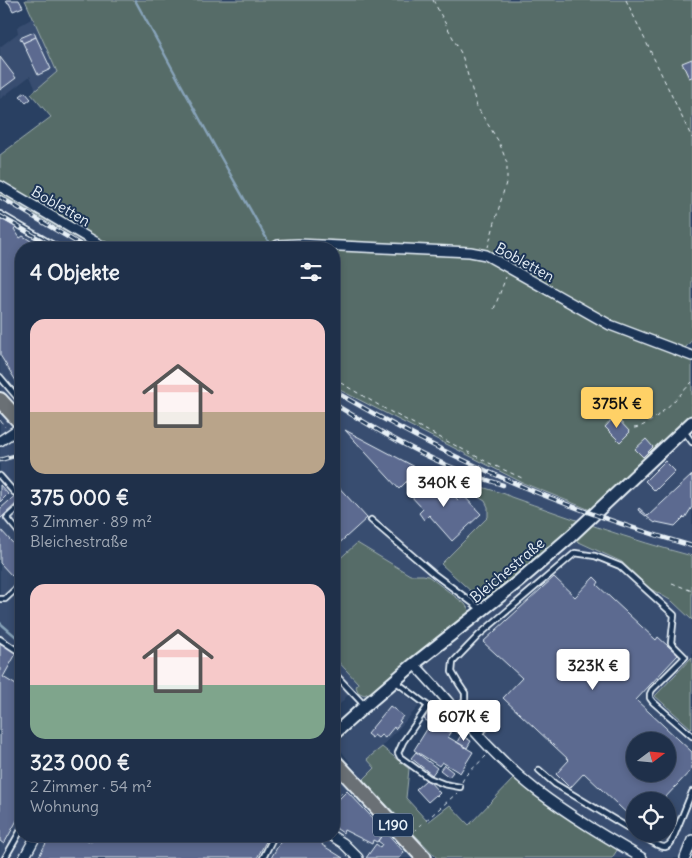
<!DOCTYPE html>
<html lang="de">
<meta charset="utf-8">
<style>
:root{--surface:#1f304a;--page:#273851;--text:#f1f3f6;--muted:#a1a9b5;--line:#3c4b62;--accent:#ffd166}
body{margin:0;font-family:Delius,sans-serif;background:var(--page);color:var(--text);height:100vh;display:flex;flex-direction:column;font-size:19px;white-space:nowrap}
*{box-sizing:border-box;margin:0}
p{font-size:16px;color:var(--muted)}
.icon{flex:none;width:28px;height:28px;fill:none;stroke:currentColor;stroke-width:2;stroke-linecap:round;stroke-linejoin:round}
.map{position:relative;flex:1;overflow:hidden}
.sheet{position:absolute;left:15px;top:242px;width:325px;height:600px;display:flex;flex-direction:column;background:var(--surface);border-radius:20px;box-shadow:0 2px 8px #0003,0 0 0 1px var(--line)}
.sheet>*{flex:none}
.needle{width:32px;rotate:74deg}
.buttons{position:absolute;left:626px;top:732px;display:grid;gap:10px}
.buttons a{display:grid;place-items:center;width:50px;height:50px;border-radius:50%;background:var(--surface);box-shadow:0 2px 8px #0003,0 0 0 1px var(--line);font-size:25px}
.price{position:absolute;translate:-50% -42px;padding:0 11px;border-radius:5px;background:#fff;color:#222;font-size:16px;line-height:32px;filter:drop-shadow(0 1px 2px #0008)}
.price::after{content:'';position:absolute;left:50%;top:30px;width:15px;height:11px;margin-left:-8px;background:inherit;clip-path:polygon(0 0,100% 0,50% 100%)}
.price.on{background:var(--accent);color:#111}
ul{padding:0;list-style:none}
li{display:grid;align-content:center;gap:10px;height:265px;padding:0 15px}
li span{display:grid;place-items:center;height:155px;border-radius:15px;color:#555}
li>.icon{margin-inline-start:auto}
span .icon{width:90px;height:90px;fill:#fffc;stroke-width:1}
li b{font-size:21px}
h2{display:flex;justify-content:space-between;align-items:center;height:60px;padding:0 15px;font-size:21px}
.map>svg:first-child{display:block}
.built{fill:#384d70;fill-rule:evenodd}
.green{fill:#566c67;stroke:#9faeb0}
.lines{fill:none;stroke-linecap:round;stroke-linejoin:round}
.stream{stroke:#87a3b9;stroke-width:2.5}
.building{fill:#5b6b90;stroke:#e8f1f8;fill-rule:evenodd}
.lane-casing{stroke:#e8f1f8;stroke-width:8}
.street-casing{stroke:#e8f1f8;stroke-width:12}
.secondary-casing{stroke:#e8f1f8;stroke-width:15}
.primary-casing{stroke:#e8f1f8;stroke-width:18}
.path{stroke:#e8f1f8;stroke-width:1;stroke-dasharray:4 4;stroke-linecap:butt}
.lane{stroke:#1d3557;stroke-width:4.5}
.street{stroke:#1d3557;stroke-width:9}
.secondary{stroke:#1d3557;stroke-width:11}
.primary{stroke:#6b6f75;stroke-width:14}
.rail-casing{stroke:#e8f1f8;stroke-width:4.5}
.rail{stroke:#1d3557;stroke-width:2.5;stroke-dasharray:8;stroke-linecap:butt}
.labels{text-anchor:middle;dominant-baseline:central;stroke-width:4;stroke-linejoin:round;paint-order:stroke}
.shield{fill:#1d3557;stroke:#abb9c8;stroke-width:1}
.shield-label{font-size:14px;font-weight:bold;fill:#e8f1f8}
.street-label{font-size:15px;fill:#e8f1f8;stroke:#1d3557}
</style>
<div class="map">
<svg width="692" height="858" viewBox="0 0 692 858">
<rect width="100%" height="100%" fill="#294062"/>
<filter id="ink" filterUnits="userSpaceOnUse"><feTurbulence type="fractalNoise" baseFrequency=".02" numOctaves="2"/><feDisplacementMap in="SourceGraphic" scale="10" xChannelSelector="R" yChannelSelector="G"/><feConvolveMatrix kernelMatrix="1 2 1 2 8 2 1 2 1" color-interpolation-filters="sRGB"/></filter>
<g filter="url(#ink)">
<g class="built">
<polygon points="33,18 57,72 36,90 30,76 0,99 0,47 18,33 17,27"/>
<polygon points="0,194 95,249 21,249 21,836 334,836 334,775 344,785 411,858 0,858"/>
<polygon points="334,387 392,416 692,418 692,556 673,551 584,522 511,497 505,494 445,476 485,501 488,507 488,517 428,576 423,575 410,575 357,543 334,564"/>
<path d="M568,537L622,562L649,588L672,601L692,620V657L655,696L692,729V858H612L618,847L547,805L514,778L415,670ZM635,741H668V774H635ZM635,801H668V834H635Z"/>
<polygon points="334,657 358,683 334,711"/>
<polygon points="396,688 419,706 381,748 367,759 375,768 363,780 337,745 342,738"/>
</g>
<g class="green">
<polygon points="25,0 692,0 692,340 685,348 692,355 692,418 593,511 523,483 334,387 334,249 95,249 0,194 0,155 51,117 31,94 57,72"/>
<path d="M442,475L505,494L511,497C571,518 631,540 692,556V620L672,601L649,588L622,562L568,537L485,604L441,564L488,517V507L485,501Z"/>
<polygon points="357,543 410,575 423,575 428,576 465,604 469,610 467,615 371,692 364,695 358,692 356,687 358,683 334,657 334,564"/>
<polygon points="692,657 692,729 655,696"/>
<polygon points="382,747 409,769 406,798 428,822 450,805 469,825 514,778 547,805 619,847 612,858 437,858 363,780 375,768 367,759"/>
</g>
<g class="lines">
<g class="stream">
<polyline points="135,0 220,156 268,241"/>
<polyline points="0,623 21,641"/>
</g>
</g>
<g class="building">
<polygon points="6,0 19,0 23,7 13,11 9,3 8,3"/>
<polygon points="34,32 36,37 23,43 20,38"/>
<polygon points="36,37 51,69 38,75 23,43"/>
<polygon points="0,57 16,78 0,90"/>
<polygon points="692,59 692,77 689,78 682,63"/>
<polygon points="25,92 31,99 26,103 20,96"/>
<polygon points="0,218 16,227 14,229 20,238 23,236 44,249 21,249 21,389 0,355"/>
<polygon points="615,416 630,432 620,442 605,427"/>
<polygon points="345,430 419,469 399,489"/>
<polygon points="646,439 653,447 643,457 635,449"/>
<polygon points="665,461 675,471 655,491 645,481"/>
<polygon points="692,475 692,507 685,518 684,517 675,526 656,522 655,523 638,510 639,508 648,516"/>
<polygon points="428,476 446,495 450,491 458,500 463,495 481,514 452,541 429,515 424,520 419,513 423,509 409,494"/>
<polygon points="334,482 367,518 334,548"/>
<polygon points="0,485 8,494 0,502"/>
<polygon points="19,492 21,495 21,499 0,519 0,509"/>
<polygon points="0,529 21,552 21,568 12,576 0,563"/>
<path d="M554,577L575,597L594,577L599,582L597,585L656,640L658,637L678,655L636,700L692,752V769L662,801H635V821L584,773L570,788L556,774L569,760L503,698L522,678L483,642ZM635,741H668V774H635Z"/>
<polygon points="0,643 17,652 3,677 21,688 21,813 4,844 0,841"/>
<polygon points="390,706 403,716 399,721 401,722 395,729 394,727 385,738 381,735 378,738 374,735 372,738 367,734"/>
<polygon points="429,711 444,721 441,727 437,725 436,727 424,719"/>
<polygon points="437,725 451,733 448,737 473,752 460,773 442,762 439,766 414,750 429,726 434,729"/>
<polygon points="461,735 471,741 467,748 457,742"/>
<polygon points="416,752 437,768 432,775 411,758"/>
<polygon points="444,765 453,772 449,777 440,770"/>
<polygon points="427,779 440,793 437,796 436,795 428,802 416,789"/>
<polygon points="347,791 385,831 377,842 373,840 372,844 344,830 343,833 334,827 334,804"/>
<polygon points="385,831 404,852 400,858 366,858 376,844 380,847 382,844 378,841"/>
<polygon points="50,836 80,836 91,842 94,836 105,836 109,838 111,836 269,836 257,858 38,858"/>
<polygon points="284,836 326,836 322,845 343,858 271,858"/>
</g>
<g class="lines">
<g class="lane-casing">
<g id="lane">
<polyline points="0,214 60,249"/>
<polyline points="0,377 21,402"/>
<polyline points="684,431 692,442"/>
<polyline points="0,476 14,492"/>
<polyline points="18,508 7,518 21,535"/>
<polyline points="371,520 434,574 482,610"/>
<polyline points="0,599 5,599 21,584"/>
<polyline points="0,639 21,653"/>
<polyline points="334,673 364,705"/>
<polyline points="395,681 428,706 403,742 398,753 400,757 429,778 444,784 460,787"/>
<polyline points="428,706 445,718 459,730"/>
<polyline points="455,710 465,701 465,693 459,684 452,672 453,662 479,635 575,553 595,556 620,566 674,615 671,643 685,657 652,690 650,694 650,698 653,702 692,736"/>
<polyline points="478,735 490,723"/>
<polyline points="539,770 555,784 635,832"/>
<path d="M639,834C645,837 659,848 665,847C669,846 670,844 672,841L692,792"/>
<polyline points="5,858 21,830"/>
<polyline points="263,858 274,836"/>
</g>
</g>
<g class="street-casing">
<g id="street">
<polyline points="0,186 107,249"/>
<polyline points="272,249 278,245 298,244 470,252 486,255 610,325 692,356"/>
<polyline points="0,441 21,427"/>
<path d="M414,664C454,706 490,754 536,790C570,816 606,837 642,858"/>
<polyline points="332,836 343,843 358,858"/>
<polyline points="24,858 36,836"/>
<polyline points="685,858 692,840"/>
</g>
</g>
<g class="secondary-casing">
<polyline id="secondary" points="334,734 365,706 414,664 519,581 571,536 692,422"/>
</g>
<g class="primary-casing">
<g id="primary">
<polyline points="0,400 21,423"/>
<polyline points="334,761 424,858"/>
</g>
</g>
<g class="path">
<polyline points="433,0 462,55 477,107 499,142 507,163 507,179 488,247"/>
<polyline points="626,0 692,138"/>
<polyline points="494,309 506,277"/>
<polyline points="334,379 387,410 489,463 522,478"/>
<polyline points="0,420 5,427"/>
<path d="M634,428C651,427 680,395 692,382"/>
<polyline points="14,441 21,447"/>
<polyline points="672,583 692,591"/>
<polyline points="462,782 465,776 486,756"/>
<polyline points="334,801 345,789"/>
<polyline points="414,831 457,793"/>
</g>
<use href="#lane" class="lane"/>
<use href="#street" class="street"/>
<use href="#secondary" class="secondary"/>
<use href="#primary" class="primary"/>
<g class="rail-casing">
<g id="rail">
<polyline points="0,197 88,249"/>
<polyline points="0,216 57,249"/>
<path d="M334,391C372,413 411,435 451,454C528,492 609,522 692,546"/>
<path d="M334,404C369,425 404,446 442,463C461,472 482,478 503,485"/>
<polyline points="0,460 21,454"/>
</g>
</g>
<use href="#rail" class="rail"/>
</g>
</g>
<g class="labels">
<rect class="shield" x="373" y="813.5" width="40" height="23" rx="4"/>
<g class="shield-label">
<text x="393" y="825">L190</text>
</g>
<g class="street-label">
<text transform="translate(61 206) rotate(30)">Bobletten</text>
<text transform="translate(525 262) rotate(29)">Bobletten</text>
<text transform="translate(507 570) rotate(-40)">Bleichestraße</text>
</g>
</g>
</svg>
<div class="buttons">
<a><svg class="needle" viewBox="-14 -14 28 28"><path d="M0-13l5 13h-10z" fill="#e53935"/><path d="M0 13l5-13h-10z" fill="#a1a9b5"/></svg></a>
<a><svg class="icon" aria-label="locate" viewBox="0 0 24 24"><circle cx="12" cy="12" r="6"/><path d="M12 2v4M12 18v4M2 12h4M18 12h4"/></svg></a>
</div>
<b class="price on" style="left:617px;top:429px">375K €</b>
<b class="price" style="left:444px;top:508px">340K €</b>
<b class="price" style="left:593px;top:691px">323K €</b>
<b class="price" style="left:464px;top:742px">607K €</b>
<section class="sheet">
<h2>4 Objekte<svg class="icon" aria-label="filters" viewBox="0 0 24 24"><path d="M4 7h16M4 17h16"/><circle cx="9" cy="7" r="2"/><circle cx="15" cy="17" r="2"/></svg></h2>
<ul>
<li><span style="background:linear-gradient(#f6c9c9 60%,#b9a48a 0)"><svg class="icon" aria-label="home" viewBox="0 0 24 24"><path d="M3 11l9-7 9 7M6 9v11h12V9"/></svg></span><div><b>375 000 €</b><p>3 Zimmer · 89 m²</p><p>Bleichestraße</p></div></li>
<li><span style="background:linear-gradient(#f6c9c9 65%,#7fa58c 0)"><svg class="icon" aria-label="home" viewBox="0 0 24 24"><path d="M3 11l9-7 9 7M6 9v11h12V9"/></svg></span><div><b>323 000 €</b><p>2 Zimmer · 54 m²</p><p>Wohnung</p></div></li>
</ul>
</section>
</div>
